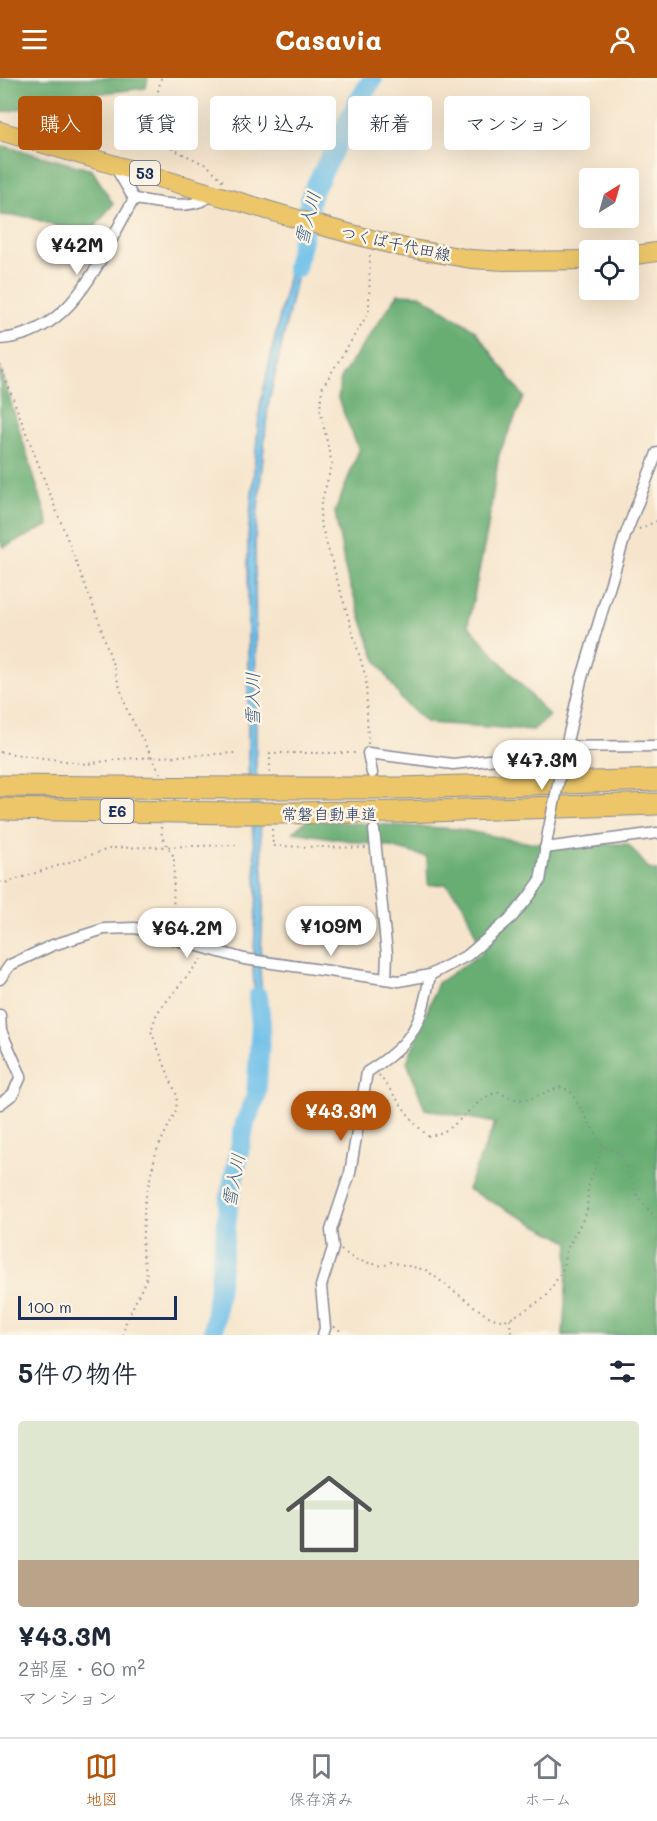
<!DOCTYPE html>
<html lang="ja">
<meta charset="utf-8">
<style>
:root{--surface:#fff;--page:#f6f6f7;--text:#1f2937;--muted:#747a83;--line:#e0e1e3;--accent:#b45309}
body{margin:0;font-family:Mali,"Klee One",sans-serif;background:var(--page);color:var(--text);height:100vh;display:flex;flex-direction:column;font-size:22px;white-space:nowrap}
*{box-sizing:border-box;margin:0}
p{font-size:20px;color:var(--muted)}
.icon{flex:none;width:33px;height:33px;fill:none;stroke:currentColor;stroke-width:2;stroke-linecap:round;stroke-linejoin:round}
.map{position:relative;height:1257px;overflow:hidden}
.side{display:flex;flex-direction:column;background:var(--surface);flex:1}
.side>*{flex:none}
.banner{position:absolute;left:18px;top:18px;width:621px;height:54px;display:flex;gap:12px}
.needle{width:39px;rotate:37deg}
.controls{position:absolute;left:579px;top:90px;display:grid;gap:12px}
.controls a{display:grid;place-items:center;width:60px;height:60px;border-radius:6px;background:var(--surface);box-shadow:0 6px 24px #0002;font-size:30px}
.scale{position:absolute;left:18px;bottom:15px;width:159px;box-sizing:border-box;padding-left:6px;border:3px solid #1b2f5e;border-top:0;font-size:16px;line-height:21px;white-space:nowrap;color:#1b2f5e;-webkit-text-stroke:4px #fcf5e5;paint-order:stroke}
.price{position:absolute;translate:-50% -51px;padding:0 14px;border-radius:21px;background:#fff;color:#222;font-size:20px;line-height:39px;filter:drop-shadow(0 2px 3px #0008)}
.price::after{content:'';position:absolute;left:50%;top:36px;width:18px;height:14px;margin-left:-9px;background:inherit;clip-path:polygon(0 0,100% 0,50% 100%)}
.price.selected{background:var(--accent);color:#fff}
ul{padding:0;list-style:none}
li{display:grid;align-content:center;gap:12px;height:318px;padding:0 18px}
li+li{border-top:2px solid var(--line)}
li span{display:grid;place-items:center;height:186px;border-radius:6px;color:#555}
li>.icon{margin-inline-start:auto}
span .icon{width:108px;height:108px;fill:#fffc;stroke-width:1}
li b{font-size:26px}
h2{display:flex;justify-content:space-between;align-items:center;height:72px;padding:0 18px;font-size:26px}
.tag{padding:0 21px;border-radius:6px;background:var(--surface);box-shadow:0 6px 24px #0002;font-size:21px;line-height:54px}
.tag.selected{background:var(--accent);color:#fff}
header{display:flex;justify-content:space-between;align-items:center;height:78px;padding:0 18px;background:var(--accent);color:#fff;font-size:27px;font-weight:700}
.menu{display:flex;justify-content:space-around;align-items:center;height:84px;border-top:2px solid var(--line);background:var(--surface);font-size:16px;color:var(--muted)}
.menu a{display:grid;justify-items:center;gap:3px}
.menu .selected{color:var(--accent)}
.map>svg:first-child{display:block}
.forest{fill:#68ad72;stroke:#426e68;stroke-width:1.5}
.water{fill:#6dbfe9;stroke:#4477a4;stroke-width:1.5}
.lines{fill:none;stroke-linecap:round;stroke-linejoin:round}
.river{stroke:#6dbfe9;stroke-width:20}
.minor-casing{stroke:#888a95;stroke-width:13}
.primary-casing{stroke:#888a95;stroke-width:20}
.motorway-casing{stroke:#888a95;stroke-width:23}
.path{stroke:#888a95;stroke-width:2;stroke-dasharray:1.5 4.5;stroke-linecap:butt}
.minor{stroke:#fff;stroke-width:10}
.primary{stroke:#ecc669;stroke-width:18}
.motorway{stroke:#ecc669;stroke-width:21}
.minor-bridge-casing{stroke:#888a95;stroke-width:13;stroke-linecap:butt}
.motorway-bridge-casing{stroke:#888a95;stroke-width:23;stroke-linecap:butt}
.minor-bridge{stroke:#fff;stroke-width:10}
.motorway-bridge{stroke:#ecc669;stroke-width:21}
.labels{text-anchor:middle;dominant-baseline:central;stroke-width:5;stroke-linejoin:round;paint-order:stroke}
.shield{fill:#fcf5e5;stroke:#5e6a86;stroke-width:1.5}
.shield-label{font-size:15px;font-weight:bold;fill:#1b2f5e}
.street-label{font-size:16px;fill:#1b2f5e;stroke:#fcf5e5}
.water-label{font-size:18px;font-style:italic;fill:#345a88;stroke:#fcf5e5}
</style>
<header><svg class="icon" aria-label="menu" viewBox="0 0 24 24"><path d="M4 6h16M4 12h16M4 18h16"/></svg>Casavia<svg class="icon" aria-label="person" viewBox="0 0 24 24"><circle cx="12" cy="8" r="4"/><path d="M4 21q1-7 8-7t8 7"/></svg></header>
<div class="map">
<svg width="657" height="1257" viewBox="0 0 657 1257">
<rect width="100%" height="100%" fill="#fcf5e5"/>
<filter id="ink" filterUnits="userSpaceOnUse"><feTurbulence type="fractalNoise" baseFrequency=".0167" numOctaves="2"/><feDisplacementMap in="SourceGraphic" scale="12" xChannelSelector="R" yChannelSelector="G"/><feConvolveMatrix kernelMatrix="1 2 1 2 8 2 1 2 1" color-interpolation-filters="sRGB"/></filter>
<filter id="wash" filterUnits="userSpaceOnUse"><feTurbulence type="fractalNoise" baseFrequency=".008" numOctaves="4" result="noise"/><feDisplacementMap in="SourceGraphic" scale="24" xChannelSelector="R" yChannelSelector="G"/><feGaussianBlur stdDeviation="1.35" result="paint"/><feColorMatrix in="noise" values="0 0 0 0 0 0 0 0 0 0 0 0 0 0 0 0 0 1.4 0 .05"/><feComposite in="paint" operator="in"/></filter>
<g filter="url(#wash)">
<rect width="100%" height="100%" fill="#f6e5cc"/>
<g class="forest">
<polygon points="0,0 148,0 146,10 76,18 0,35"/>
<polygon points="0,67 92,92 113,126 91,154 68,152 29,139 0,137"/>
<polygon points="398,216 420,217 475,252 524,319 499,376 487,454 468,547 549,638 533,652 427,645 402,622 375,580 346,495 335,434 359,372 338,321 341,299"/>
<polygon points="0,290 49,447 4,469 0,463"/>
<polygon points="307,742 457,751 530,765 628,766 649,791 657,793 657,1257 563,1257 569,1164 467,1111 495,1045 425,1031 407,984 438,905 483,874 462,824 446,806 428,807 427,779 391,769 293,754"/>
</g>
<polygon class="water" points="296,164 304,165 268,328 255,461 256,688 264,813 260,894 265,946 257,946 253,893 257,813 248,688 248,460 260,328"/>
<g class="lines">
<g class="river">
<polyline points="296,190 311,117 358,24 373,0"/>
<polyline points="213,1257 229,1123 245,1045 256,1019 261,946 258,919"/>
</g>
</g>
</g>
<g filter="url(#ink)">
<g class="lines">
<g class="minor-casing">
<g id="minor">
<path d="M113,85L134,121C160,124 193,135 214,115"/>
<path d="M0,261C77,255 100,177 134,121"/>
<polyline points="564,677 581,603 625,458 657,375"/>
<polyline points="372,695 368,675 453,686 515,679 549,669 657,668"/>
<polyline points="374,752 387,876 386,901"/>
<polyline points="545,770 657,755"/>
<polyline points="0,901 10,887 53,867 104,851 135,850 244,881 399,903 430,897 468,877 512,839 528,820 540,803 548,755"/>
<polyline points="0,937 1,953 21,998 13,1016 0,1026"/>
<path d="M323,1257L325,1250L321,1208L333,1170L331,1152L350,1095L367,994C412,966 421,948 430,897"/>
</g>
</g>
<g class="primary-casing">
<g id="primary">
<polyline points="0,53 318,147 401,169 471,181 505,183 590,182"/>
<polyline points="628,178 657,174"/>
</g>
</g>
<g class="motorway-casing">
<g id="motorway">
<polyline points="0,708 234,710"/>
<polyline points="275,710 401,710 657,702"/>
<polyline points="0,731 234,735"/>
<polyline points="276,735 398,734 657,726"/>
</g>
</g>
<g class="path">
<polyline points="161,0 149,53 154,62 208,88 222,102 221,104"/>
<polyline points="0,287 99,543 127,632 160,695"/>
<polyline points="639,451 657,443"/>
<polyline points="368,666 366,600 320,443 321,426 332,386 320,332 322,310 369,234 370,176"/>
<polyline points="0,674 87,686 119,681 235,675"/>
<polyline points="270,694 270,675 359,675"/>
<polyline points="161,749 162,759 174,779 173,850"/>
<polyline points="272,751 273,768 366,770"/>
<polyline points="0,804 5,805 112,770 237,767"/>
<path d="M379,997L416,1047L428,1058C459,1055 468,1023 498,1014C531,1031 531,1016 562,1009L571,1014L603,1068L621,1076L638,1119L657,1142"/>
<polyline points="341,1172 356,1182 383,1188 391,1184 426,1192 486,1237 498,1242 510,1241 546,1219 563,1191 566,1173 587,1134 588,1109 603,1068"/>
<polyline points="510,1241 511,1257"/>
<polyline points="334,1249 337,1249 343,1257"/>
<polyline points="123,1257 126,1244 147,1199 142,1170 145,1123 156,1074 176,1032 177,1018 151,953 157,935 201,881"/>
</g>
<use href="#minor" class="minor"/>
<use href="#primary" class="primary"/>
<use href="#motorway" class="motorway"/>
<g class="minor-bridge-casing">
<polyline id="minor-bridge" points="548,755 564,677"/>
</g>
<g class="motorway-bridge-casing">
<g id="motorway-bridge">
<polyline points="234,710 275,710"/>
<polyline points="234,735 276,735"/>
</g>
</g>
<use href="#minor-bridge" class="minor-bridge"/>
<use href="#motorway-bridge" class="motorway-bridge"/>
</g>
</g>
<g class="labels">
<g class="shield">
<rect x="130" y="83" width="30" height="24" rx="4.5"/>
<rect x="100.5" y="721" width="33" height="24" rx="4.5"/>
</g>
<g class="shield-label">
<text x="145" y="95">53</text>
<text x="117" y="733">E6</text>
</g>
<g class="street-label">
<text transform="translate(396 165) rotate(12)">つくば千代田線</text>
<text x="329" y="735">常磐自動車道</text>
</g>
<g class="water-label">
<text transform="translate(307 140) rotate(-75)">雪入川</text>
<text transform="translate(252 621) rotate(-90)">雪入川</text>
<text transform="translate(233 1102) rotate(-79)">雪入川</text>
</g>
</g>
</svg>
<div class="controls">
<a><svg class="needle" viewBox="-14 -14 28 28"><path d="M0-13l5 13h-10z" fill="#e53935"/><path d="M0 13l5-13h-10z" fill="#747a83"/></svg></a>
<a><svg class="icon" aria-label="locate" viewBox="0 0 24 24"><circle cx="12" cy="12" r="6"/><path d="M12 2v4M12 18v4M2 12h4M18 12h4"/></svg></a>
</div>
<div class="scale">100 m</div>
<b class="price" style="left:77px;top:198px">¥42M</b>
<b class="price" style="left:542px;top:713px">¥47.3M</b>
<b class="price" style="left:331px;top:879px">¥109M</b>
<b class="price" style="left:187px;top:881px">¥64.2M</b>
<b class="price selected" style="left:341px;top:1064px">¥43.3M</b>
<div class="banner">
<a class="tag selected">購入</a>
<a class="tag">賃貸</a>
<a class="tag">絞り込み</a>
<a class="tag">新着</a>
<a class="tag">マンション</a>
</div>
</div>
<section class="side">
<h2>5件の物件<svg class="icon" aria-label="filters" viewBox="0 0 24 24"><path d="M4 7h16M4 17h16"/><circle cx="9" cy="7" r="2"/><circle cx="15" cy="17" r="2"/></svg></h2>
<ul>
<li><span style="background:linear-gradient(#dfe7d0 75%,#b9a48a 0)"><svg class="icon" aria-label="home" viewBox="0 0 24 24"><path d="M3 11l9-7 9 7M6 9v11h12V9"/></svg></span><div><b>¥43.3M</b><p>2部屋 · 60 m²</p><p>マンション</p></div></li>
</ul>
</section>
<nav class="menu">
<a class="selected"><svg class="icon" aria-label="map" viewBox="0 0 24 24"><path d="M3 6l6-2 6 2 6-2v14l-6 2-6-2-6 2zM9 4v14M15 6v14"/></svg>地図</a>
<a><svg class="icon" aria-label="saved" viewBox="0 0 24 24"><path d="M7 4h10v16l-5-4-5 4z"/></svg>保存済み</a>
<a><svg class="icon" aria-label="home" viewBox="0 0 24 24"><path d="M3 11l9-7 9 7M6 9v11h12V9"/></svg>ホーム</a>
</nav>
